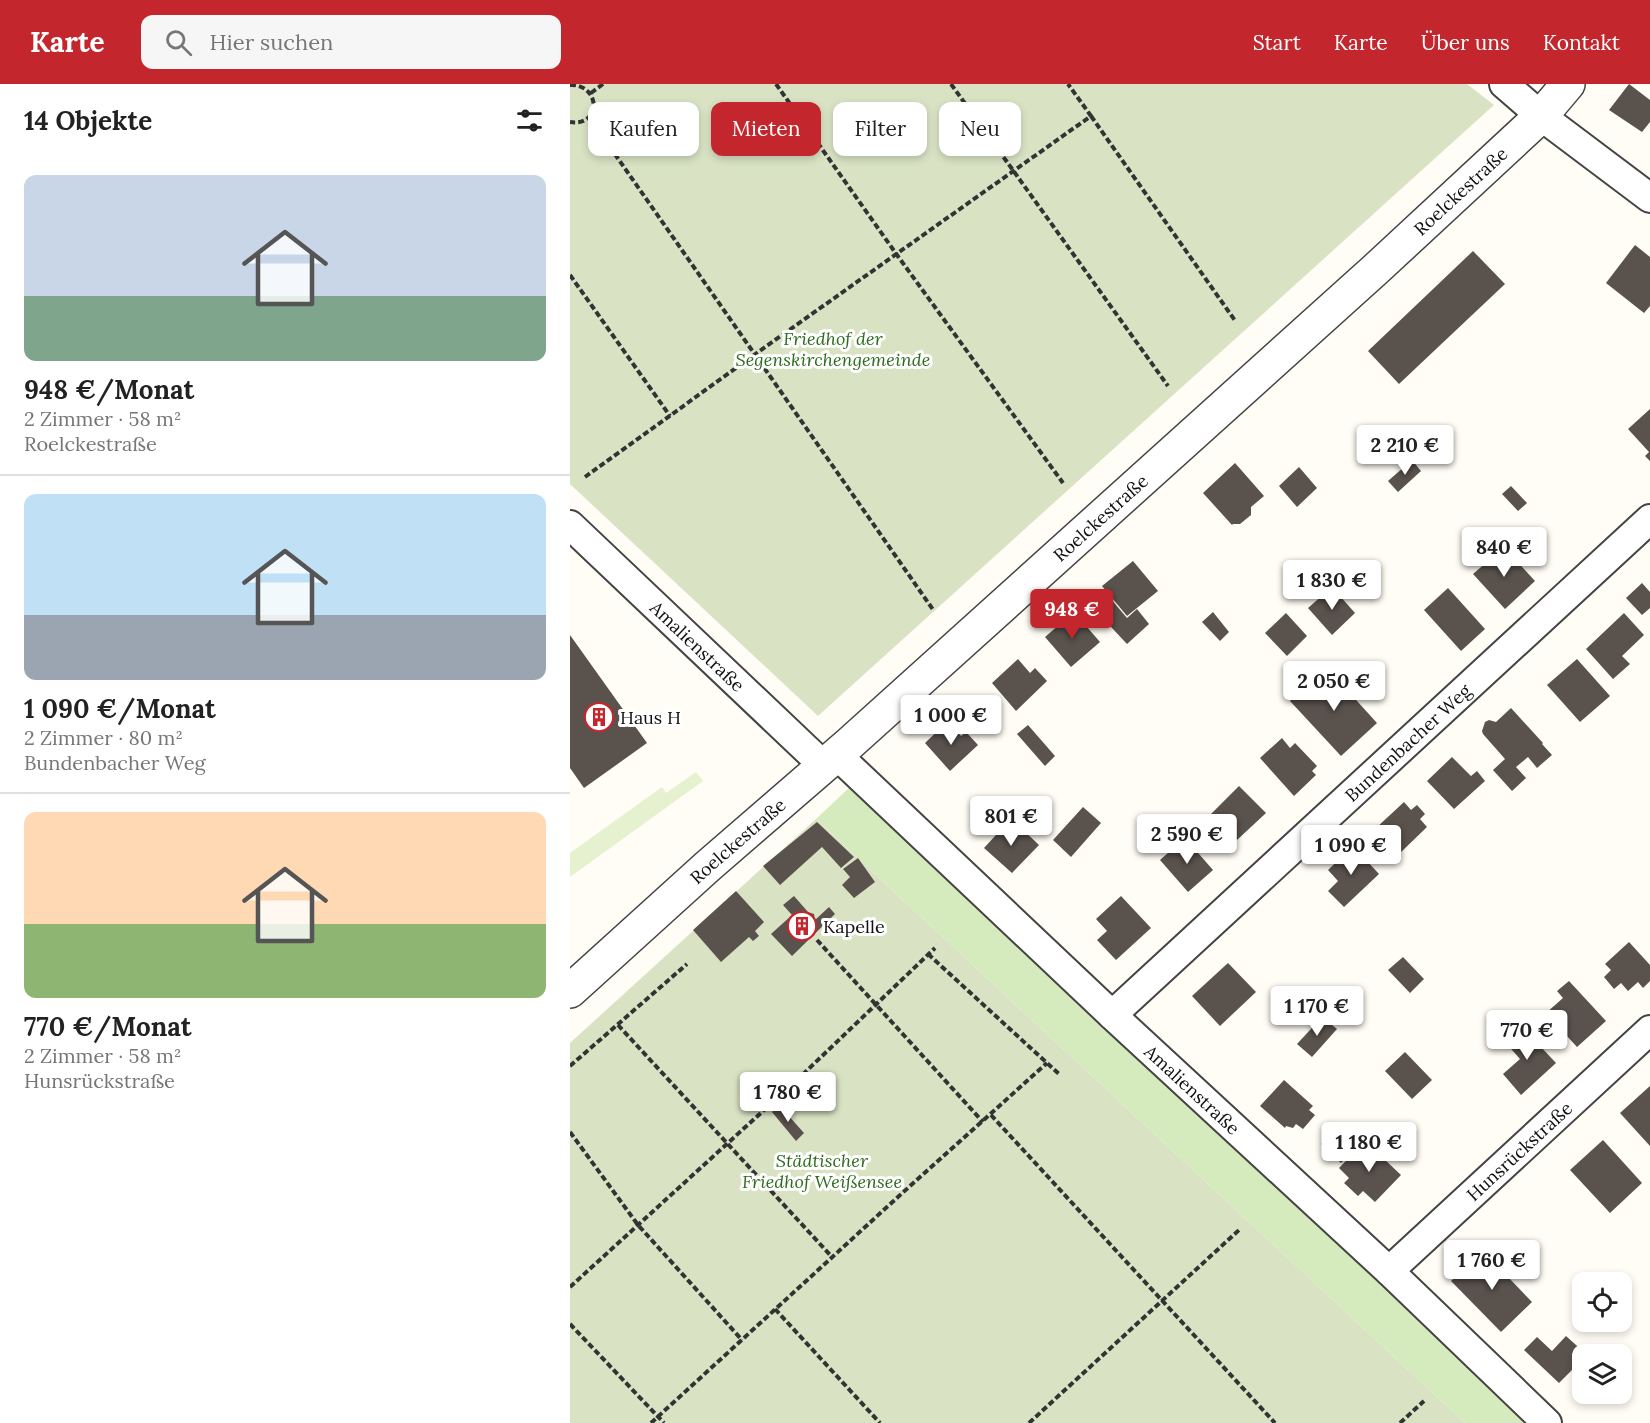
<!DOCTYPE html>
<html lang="de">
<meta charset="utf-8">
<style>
:root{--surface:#fff;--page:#f6f6f6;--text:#222;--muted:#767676;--line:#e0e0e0;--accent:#c4262e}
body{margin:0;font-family:Lora,serif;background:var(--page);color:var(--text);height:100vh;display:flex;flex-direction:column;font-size:22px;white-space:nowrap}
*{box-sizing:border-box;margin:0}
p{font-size:20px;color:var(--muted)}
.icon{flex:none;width:33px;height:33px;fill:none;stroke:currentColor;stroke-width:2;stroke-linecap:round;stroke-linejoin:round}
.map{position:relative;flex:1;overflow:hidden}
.panel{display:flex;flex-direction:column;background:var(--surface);width:570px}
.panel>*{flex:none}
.banner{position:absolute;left:18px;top:18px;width:570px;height:54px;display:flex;gap:12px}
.buttons{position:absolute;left:1002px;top:1188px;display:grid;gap:12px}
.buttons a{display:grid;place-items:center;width:60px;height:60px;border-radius:12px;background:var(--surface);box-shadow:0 3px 9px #0003;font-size:30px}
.price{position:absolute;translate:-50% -51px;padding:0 14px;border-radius:6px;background:#fff;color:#222;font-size:20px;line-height:39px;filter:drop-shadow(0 2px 3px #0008)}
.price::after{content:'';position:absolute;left:50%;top:36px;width:18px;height:14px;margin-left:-9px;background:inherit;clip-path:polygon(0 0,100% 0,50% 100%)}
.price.selected{background:var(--accent);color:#fff}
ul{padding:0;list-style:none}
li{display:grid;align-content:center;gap:12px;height:318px;padding:0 24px}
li+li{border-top:2px solid var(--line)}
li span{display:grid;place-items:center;height:186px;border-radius:12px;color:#555}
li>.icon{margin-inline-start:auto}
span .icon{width:108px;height:108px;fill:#fffc;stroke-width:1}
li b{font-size:26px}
h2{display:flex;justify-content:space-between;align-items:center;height:72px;padding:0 24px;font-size:26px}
.chip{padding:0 21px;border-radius:12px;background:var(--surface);box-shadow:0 3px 9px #0003;font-size:21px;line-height:54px}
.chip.selected{background:var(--accent);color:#fff}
header{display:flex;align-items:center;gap:36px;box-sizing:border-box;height:84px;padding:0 30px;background:var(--accent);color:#fff}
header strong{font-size:28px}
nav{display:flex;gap:33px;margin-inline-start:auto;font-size:21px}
.search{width:420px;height:54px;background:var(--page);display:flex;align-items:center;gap:15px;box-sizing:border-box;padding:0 21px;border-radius:12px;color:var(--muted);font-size:22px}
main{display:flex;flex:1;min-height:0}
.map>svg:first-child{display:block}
.green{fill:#d5ebbd}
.cemetery{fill:#d9e3c4}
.pitch{fill:#e6f2cf}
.building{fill:#5a524d}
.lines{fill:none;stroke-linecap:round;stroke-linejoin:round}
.minor-casing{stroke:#444;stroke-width:32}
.tertiary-casing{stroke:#444;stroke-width:36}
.path{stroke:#333;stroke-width:4;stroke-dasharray:6 3;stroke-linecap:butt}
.minor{stroke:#fff;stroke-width:28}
.tertiary{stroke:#fff;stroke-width:33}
.labels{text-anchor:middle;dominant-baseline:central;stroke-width:6;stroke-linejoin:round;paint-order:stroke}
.street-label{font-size:18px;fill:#111;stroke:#fff}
.park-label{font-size:18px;font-style:italic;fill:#2f6b1f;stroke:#fff}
.poi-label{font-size:18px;fill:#111;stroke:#fff;text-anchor:start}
</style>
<header>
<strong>Karte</strong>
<div class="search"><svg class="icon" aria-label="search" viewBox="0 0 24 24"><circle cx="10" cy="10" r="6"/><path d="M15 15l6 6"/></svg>Hier suchen</div>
<nav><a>Start</a><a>Karte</a><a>Über uns</a><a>Kontakt</a></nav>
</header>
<main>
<section class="panel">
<h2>14 Objekte<svg class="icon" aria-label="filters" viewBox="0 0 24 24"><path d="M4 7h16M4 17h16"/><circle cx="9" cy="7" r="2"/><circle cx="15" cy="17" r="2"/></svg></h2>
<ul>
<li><span style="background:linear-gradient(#c9d6e8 65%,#7fa58c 0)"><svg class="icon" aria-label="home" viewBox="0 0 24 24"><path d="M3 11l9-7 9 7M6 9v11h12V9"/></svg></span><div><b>948 €/Monat</b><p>2 Zimmer · 58 m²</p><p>Roelckestraße</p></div></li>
<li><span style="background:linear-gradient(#bfe0f5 65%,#9aa5b1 0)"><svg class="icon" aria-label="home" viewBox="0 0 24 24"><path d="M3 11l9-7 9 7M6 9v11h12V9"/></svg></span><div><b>1 090 €/Monat</b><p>2 Zimmer · 80 m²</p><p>Bundenbacher Weg</p></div></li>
<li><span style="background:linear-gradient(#ffd9b3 60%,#8fb573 0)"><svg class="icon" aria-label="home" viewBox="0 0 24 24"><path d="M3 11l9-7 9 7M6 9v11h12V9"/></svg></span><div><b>770 €/Monat</b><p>2 Zimmer · 58 m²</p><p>Hunsrückstraße</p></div></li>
</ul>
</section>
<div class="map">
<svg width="1080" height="1339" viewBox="0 0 1080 1339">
<rect width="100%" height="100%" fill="#fffdf5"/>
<polygon class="green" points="280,703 960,1339 895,1339 246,735"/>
<g class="cemetery">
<polygon points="0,0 897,0 924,21 248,632 0,400"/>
<polygon points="246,735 895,1339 0,1339 0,959"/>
</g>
<polygon class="pitch" points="126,688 133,697 0,793 0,769 92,703 96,709"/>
<g class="building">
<polygon points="1059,0 1080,16 1080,38 1072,48 1039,26"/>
<polygon points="1065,161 1080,173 1080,222 1074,229 1036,199"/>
<polygon points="903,167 935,200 829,300 798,267"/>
<polygon points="1080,325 1080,377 1075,372 1079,368 1058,345"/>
<polygon points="842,376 851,387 828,408 818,397"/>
<polygon points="665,379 694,412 681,423 681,431 670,440 663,440 662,441 633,409"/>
<polygon points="729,383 747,404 727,423 709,402"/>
<polygon points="941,402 957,419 948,427 932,410"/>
<polygon points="934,463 965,497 935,525 903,490"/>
<polygon points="563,477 588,507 557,532 532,502"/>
<polygon points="1072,499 1080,508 1080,524 1072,531 1056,514"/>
<polygon points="762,503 785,529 762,551 738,524"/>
<polygon points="878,504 915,545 891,567 854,526"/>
<polygon points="541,515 557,534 567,525 579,540 557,560 527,528"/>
<polygon points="504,528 530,558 501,583 475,553"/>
<polygon points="643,528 659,548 650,557 632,538"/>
<polygon points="716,529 737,552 717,572 695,549"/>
<polygon points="1054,529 1074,551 1052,572 1060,580 1043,595 1016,565"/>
<polygon points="0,551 77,659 14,704 0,684"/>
<polygon points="448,575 460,589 465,584 477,597 446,627 422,599"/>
<polygon points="1007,575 1040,612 1010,638 977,601"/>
<polygon points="757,584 807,639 771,672 720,617"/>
<polygon points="941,624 973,659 972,660 982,671 967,684 958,673 946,683 956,694 942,707 923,686 935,675 913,650 912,647 915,638 919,636 926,638"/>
<polygon points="378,637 391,652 396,648 408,661 380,687 355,659"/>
<polygon points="458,641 485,672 475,682 447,650"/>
<polygon points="712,654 720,664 725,659 747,682 742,687 746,691 724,712 690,674"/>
<polygon points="882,673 901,692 907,687 915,697 884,725 857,697"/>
<polygon points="669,702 696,729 667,756 641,730"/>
<polygon points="834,718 841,726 847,721 855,730 850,735 857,743 829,770 820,760 807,772 794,758 807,745 806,744"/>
<polygon points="513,723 531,739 501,773 483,756"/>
<polygon points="247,738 284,773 271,784 252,763 210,801 193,782"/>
<polygon points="437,739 445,747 449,742 469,761 442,789 414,764"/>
<polygon points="615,754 643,786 618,808 590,776"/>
<polygon points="783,762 809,790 774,823 758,807 768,797 758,786"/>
<polygon points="288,774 305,798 284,814 272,801 280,793 273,785"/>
<polygon points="166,807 194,838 185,847 189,852 183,857 179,853 151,878 123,846"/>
<polygon points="224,812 238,828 244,830 245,836 259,823 265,830 222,872 201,850 222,831 213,821"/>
<polygon points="551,812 581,844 546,876 527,856 537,847 526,835"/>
<polygon points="1059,858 1080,881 1080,897 1073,904 1068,898 1058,907 1051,899 1044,905 1034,893 1041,886 1035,880"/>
<polygon points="833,873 854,895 840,909 818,886"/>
<polygon points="658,879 686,908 650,942 622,912"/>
<polygon points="999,897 1036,937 1007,963 976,929 993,914 987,907"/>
<polygon points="752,933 767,945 742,973 727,960"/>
<polygon points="952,943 986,979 951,1011 933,990 950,975 935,958"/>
<polygon points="835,968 862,996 842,1015 815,987"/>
<polygon points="714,996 743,1022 739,1026 745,1031 733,1045 726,1040 723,1044 716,1042 715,1044 690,1022"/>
<polygon points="1080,1002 1080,1062 1050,1029"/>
<polygon points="209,1021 234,1049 226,1057 202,1028"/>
<polygon points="767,1042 788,1060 771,1079 751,1060"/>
<polygon points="1033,1056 1072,1099 1040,1129 1000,1086"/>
<polygon points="795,1057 831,1091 805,1118 793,1107 788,1112 774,1099 779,1094 769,1084"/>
<polygon points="913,1167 962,1218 931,1248 881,1197"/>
<polygon points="996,1252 1016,1270 1012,1270 1012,1277 1006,1284 1005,1283 989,1299 954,1266 967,1253 982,1267"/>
</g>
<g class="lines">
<g class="minor-casing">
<g id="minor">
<polyline points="934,0 971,32 1080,114"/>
<path id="s1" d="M0,441L254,682"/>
<path id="s2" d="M267,671L542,931L819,1187L977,1339"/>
<path id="s3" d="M542,931L1080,435"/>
<path id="s4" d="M819,1187L1080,946"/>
</g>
</g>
<g class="tertiary-casing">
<g id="tertiary">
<path id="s5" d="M0,907L138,782L279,660L806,185L971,32L998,0"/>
</g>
</g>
<g class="path">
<polyline points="206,0 327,171 493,399"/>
<polyline points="381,0 598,302"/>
<path d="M0,1C31,0 32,43 0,38"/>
<polyline points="21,9 33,0"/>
<polyline points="521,32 666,238"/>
<polyline points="19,33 364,527"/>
<polyline points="0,191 100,332"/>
<polyline points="15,393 184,271 521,32 498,0"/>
<polyline points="247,856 413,1038"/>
<polyline points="358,870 489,990"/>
<polyline points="48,941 262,1173"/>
<polyline points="0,982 117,880"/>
<polyline points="421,1031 705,1339"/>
<polyline points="0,1048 68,1141 172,1256"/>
<polyline points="0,1203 227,996 365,864"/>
<polyline points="205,1225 310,1339"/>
<polyline points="0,1240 94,1339"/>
<polyline points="81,1339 329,1112 477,979"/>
<polyline points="459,1339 669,1146"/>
<polyline points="830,1339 854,1317"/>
</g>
<use href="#minor" class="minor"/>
<use href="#tertiary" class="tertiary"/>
</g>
<defs>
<g id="building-ring" transform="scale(1.5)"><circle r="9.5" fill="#fff" stroke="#c4262e" stroke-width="1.5"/><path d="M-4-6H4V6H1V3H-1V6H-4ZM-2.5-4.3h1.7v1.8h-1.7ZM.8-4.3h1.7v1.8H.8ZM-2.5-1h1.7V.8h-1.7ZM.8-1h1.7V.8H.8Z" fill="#c4262e"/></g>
</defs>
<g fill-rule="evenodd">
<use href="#building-ring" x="29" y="633"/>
<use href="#building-ring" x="232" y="842"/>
</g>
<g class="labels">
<g class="street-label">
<text stroke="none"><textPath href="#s5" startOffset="1197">Roelckestraße</textPath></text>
<text stroke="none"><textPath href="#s5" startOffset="711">Roelckestraße</textPath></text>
<text stroke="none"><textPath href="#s1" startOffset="176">Amalienstraße</textPath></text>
<text stroke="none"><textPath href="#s3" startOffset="402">Bundenbacher Weg</textPath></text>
<text stroke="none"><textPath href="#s5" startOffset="225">Roelckestraße</textPath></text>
<text stroke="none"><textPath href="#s2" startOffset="488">Amalienstraße</textPath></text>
<text stroke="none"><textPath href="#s4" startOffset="177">Hunsrückstraße</textPath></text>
</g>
<g class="park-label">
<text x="263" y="254">Friedhof der<tspan x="263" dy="21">Segenskirchengemeinde</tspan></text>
<text x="252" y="1076">Städtischer<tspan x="252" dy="21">Friedhof Weißensee</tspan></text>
</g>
<g class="poi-label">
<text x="50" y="633">Haus H</text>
<text x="253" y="842">Kapelle</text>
</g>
</g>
</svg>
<div class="buttons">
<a><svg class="icon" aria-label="locate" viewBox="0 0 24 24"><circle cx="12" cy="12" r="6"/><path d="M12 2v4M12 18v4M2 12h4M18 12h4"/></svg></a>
<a><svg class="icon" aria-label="layers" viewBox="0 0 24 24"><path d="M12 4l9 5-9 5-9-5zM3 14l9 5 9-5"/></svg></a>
</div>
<b class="price" style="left:835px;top:392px">2 210 €</b>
<b class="price" style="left:934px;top:494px">840 €</b>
<b class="price" style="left:762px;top:527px">1 830 €</b>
<b class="price selected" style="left:502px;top:556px">948 €</b>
<b class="price" style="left:764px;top:628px">2 050 €</b>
<b class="price" style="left:381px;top:662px">1 000 €</b>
<b class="price" style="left:441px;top:763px">801 €</b>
<b class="price" style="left:617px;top:781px">2 590 €</b>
<b class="price" style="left:781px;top:792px">1 090 €</b>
<b class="price" style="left:747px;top:953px">1 170 €</b>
<b class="price" style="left:957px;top:977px">770 €</b>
<b class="price" style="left:218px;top:1039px">1 780 €</b>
<b class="price" style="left:799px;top:1089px">1 180 €</b>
<b class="price" style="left:922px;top:1207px">1 760 €</b>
<div class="banner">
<a class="chip">Kaufen</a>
<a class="chip selected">Mieten</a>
<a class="chip">Filter</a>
<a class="chip">Neu</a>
</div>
</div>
</main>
